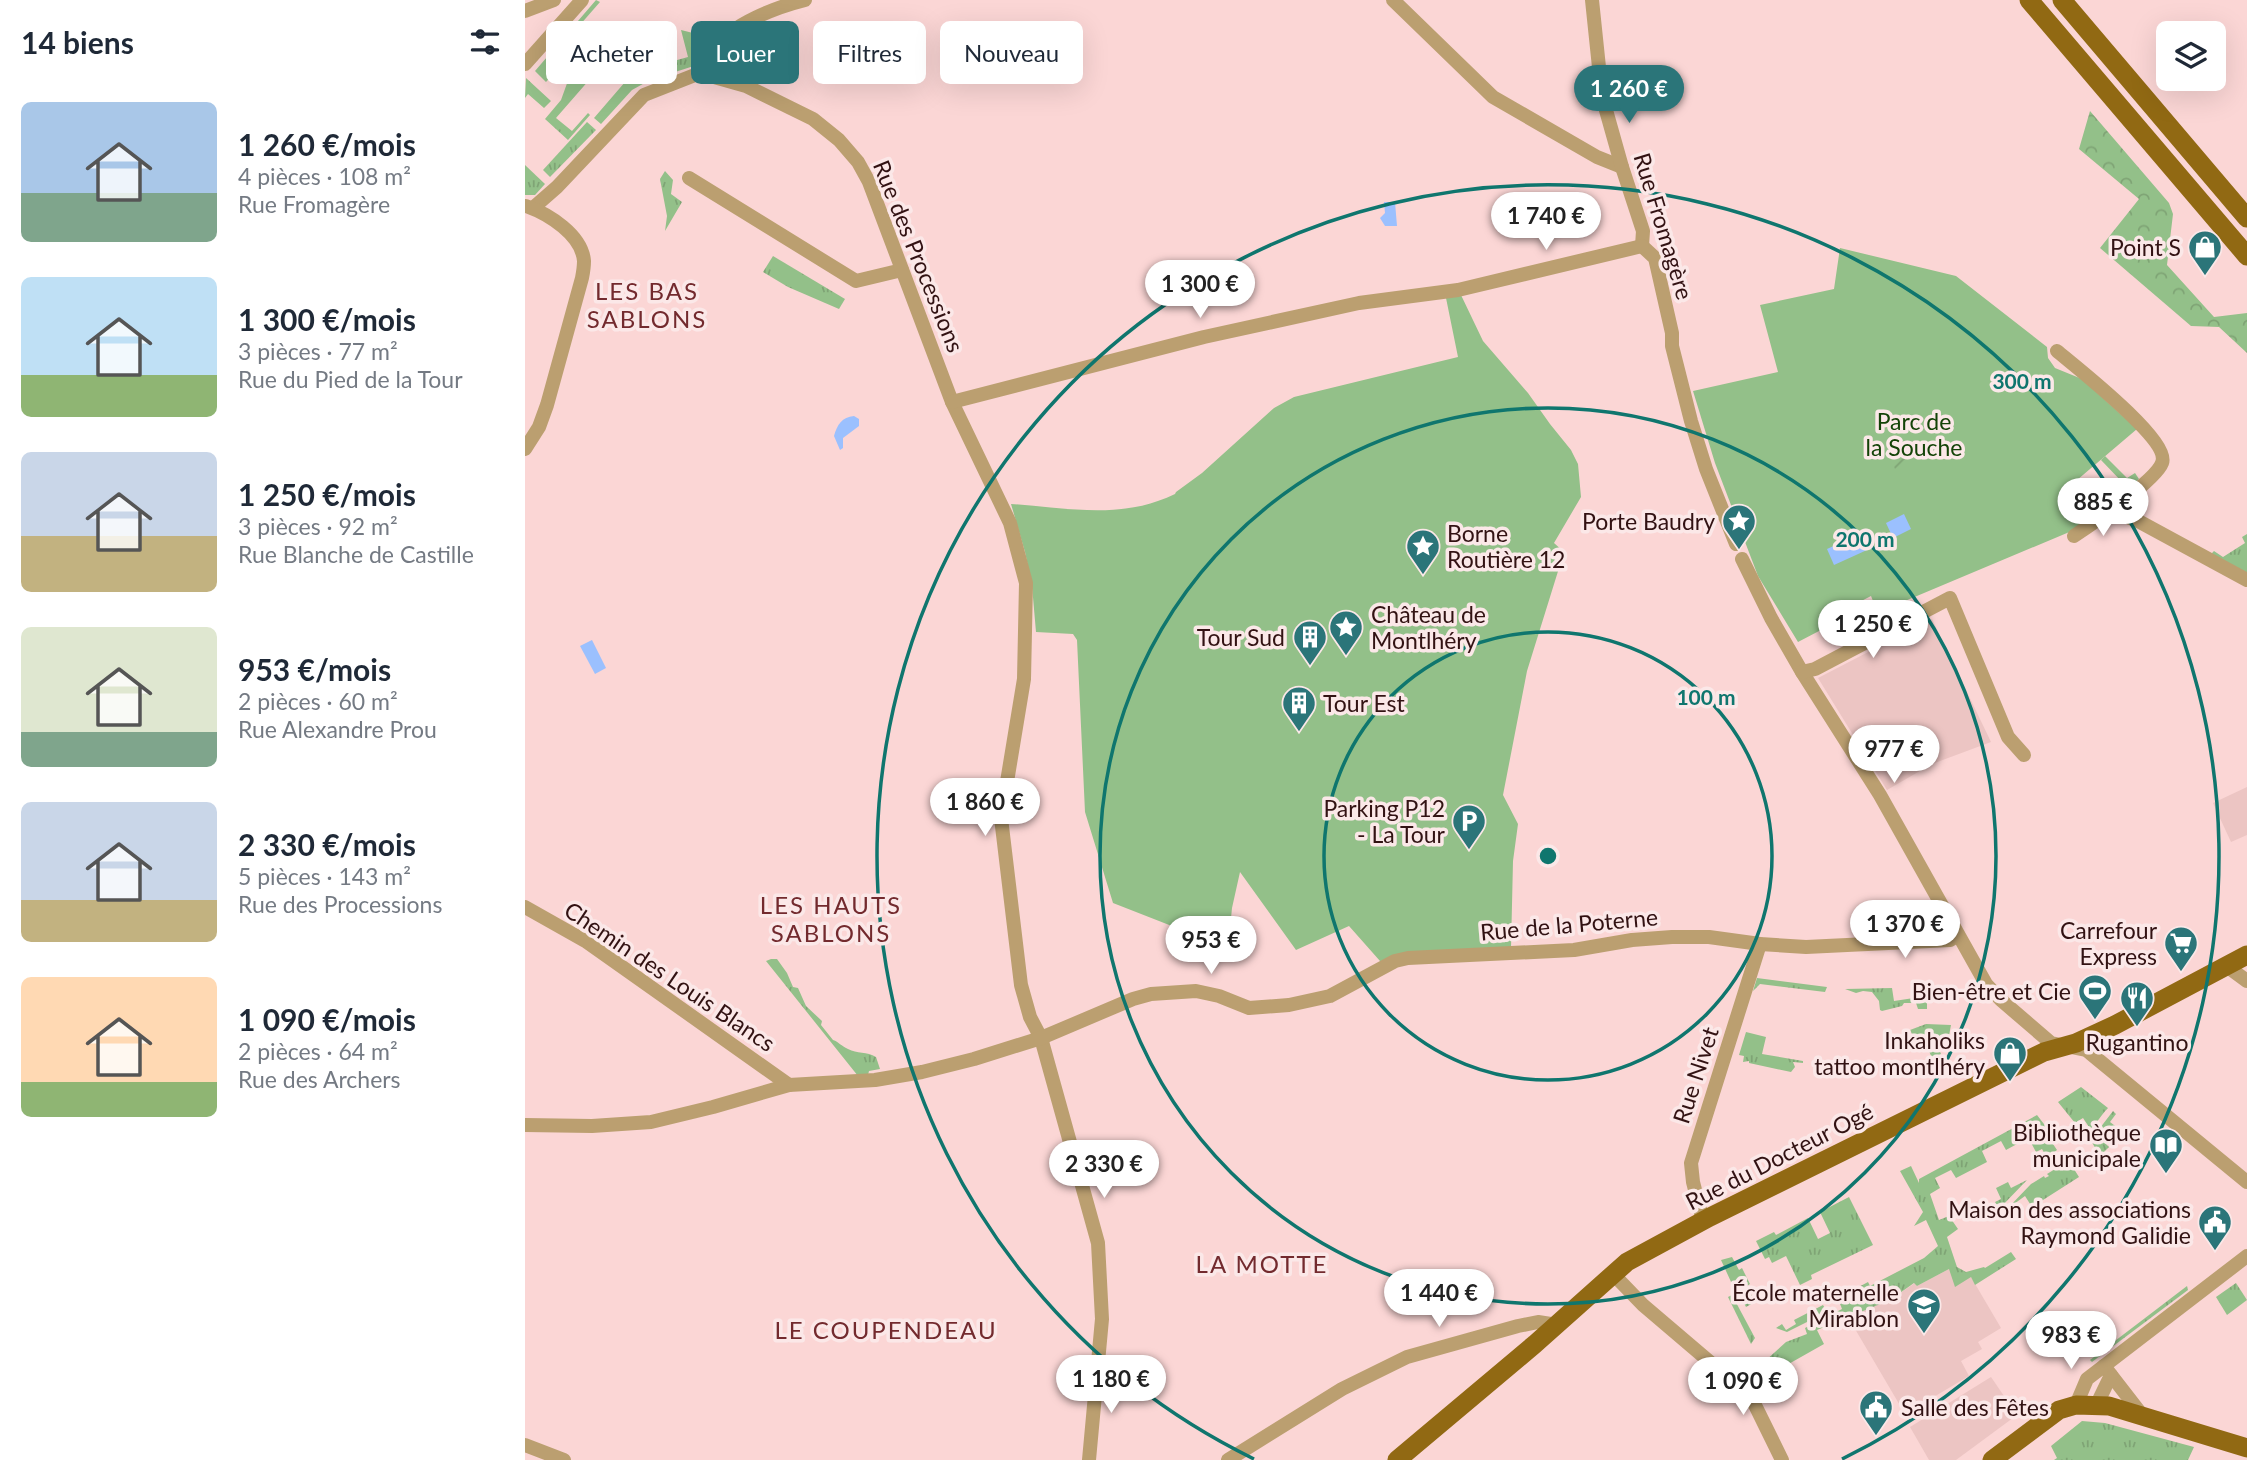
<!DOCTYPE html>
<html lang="fr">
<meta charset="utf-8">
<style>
:root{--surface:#fff;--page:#f6f6f7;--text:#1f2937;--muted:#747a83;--accent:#2b7579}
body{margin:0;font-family:Lato,sans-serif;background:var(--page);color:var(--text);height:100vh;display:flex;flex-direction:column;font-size:26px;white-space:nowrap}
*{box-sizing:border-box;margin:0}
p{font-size:23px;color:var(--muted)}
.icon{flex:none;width:38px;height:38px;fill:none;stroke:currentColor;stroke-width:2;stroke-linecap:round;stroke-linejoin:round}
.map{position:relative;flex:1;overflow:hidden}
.drawer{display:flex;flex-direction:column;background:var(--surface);width:525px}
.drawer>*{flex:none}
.banner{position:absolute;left:21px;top:21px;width:665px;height:63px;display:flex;gap:14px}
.fabs{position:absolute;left:1631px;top:21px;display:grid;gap:14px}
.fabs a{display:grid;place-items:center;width:70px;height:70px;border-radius:10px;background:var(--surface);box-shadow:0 7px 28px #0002;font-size:35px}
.price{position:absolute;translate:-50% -60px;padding:0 16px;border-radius:24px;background:#fff;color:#222;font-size:23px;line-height:46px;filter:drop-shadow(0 2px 4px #0008)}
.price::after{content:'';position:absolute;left:50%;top:42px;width:21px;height:16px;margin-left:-10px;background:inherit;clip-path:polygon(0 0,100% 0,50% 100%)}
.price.on{background:var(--accent);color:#fff}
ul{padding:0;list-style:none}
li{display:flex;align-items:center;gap:21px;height:175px;padding:0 21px}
li span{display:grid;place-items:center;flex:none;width:196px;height:140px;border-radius:10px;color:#555}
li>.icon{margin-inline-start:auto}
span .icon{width:84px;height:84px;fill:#fffc;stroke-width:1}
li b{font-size:30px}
h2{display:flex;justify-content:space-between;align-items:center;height:84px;padding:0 21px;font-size:30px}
.pill{padding:0 24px;border-radius:10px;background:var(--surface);box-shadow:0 7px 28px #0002;font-size:24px;line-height:63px}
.pill.on{background:var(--accent);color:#fff}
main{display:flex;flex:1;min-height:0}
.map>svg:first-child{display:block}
.built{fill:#ecc5c3}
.grass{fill:url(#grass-tufts)}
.forest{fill:url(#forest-crowns)}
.park{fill:#93c089}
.garden{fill:url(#garden-furrows)}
.water{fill:#9bc0fe}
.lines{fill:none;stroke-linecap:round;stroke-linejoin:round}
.minor{stroke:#bb9f70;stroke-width:14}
.major{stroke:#916913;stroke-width:19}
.ring{fill:none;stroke:#0f766e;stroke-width:3.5}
.labels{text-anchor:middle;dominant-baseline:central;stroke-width:7;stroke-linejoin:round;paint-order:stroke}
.street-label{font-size:23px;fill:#321213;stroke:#fbe8e8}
.poi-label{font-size:23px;fill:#321213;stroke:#fbe8e8;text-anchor:end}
.park-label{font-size:23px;fill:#134307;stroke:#fbe8e8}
.neighbourhood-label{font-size:24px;letter-spacing:2px;fill:#732a2e;stroke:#fbe8e8}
.centre{fill:#0f766e;stroke:#fbe8e8;stroke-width:3.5}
.ring-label{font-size:21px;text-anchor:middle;font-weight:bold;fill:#0f766e;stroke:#fbe8e8;stroke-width:7;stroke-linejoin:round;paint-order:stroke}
</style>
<main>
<section class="drawer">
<h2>14 biens<svg class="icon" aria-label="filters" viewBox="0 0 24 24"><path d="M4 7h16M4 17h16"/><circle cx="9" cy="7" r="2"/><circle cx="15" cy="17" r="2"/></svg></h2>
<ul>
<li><span style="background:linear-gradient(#a9c7e8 65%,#7fa58c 0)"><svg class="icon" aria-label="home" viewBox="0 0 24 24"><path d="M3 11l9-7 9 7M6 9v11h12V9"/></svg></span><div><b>1 260 €/mois</b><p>4 pièces · 108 m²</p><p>Rue Fromagère</p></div></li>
<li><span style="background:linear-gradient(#bfe0f5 70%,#8fb573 0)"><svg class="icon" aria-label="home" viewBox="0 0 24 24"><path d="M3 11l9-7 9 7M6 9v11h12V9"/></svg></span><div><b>1 300 €/mois</b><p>3 pièces · 77 m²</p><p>Rue du Pied de la Tour</p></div></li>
<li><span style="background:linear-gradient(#c9d6e8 60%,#c2b280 0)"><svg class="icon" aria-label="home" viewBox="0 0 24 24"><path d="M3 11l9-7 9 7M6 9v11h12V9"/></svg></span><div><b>1 250 €/mois</b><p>3 pièces · 92 m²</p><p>Rue Blanche de Castille</p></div></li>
<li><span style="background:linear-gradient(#dfe7d0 75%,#7fa58c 0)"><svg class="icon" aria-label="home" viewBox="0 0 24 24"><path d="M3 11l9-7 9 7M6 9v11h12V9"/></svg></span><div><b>953 €/mois</b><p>2 pièces · 60 m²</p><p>Rue Alexandre Prou</p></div></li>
<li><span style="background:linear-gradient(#c9d6e8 70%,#c2b280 0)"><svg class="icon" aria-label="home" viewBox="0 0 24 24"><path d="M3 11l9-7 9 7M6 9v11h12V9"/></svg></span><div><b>2 330 €/mois</b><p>5 pièces · 143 m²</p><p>Rue des Processions</p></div></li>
<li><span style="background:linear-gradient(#ffd9b3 75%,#8fb573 0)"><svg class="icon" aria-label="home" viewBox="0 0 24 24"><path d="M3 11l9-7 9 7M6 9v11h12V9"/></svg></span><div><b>1 090 €/mois</b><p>2 pièces · 64 m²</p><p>Rue des Archers</p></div></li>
</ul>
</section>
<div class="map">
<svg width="1722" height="1460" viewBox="0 0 1722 1460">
<defs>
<pattern id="grass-tufts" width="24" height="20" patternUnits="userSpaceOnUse" patternTransform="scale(1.75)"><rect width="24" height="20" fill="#93c089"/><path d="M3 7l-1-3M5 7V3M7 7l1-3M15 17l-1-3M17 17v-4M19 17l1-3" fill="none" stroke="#7fa475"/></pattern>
<pattern id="forest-crowns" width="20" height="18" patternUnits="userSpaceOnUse" patternTransform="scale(1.75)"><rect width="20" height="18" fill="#93c089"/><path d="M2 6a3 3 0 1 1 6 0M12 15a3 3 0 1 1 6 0" fill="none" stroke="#7fa475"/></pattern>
<pattern id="garden-furrows" width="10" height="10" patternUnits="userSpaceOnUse" patternTransform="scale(1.75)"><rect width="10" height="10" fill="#93c089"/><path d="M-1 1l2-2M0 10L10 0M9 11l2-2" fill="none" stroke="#7fa475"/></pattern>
</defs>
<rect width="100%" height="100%" fill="#fbd6d5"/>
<g class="built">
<polygon points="1407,619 1466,742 1407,764 1362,790 1293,678"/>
<polygon points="1722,787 1722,835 1706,842 1688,803"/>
<polygon points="1424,1269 1446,1277 1476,1328 1453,1342 1457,1349 1436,1361 1444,1376 1380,1414 1323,1317 1365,1300 1390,1283 1392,1286"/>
<polygon points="1466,1377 1492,1415 1431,1460 1404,1460 1385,1427"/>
</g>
<g class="grass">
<polygon points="71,0 75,2 33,50 45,61 44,66 37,61 29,62 29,66 33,69 21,82 10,71"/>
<polygon points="100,26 106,32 31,118 47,131 63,113 65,115 43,140 20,119 36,100 49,64 60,73"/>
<polygon points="156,30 168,33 179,48 172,65 125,80 107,90 76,124 69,118 119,60 127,67 163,57"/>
<polygon points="1,78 26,101 19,108 3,94 0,98"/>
<polygon points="62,122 71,130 25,177 18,170"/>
<polygon points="0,165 20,184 10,195 0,195"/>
<polygon points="140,171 148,180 146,194 157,202 140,231 142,216 135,179"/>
<polygon points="248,256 320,299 314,309 263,287 238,272"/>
<polygon points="1580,456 1602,478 1610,473 1614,479 1600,491 1594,492 1593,487 1598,483 1576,460"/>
<polygon points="1722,534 1722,576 1686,554 1689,551 1698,557 1720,543 1717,537"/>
<path d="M246,959H252L262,973L268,987L273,988L281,1006L297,1021L296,1025L308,1040C314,1042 316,1046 323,1049C332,1054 342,1051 351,1057L355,1069L344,1071L343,1075L333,1076L241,961Z"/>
<polygon points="1232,978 1302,987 1300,992 1235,984 1228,991"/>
<polygon points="1367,988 1369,1001 1415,994 1418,996 1418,1000 1402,999 1402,1009 1393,1009 1391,1003 1379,1003 1377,1006 1357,1011 1355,1010 1354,1001 1347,992 1338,991 1331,993 1320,989"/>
<polygon points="1401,1024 1426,1025 1423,1041 1412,1045 1416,1054 1407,1058 1397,1035 1389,1038 1385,1030"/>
<polygon points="1221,1032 1241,1037 1237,1054 1278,1061 1278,1063 1268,1062 1270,1067 1266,1072 1224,1063 1224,1061 1218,1062 1219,1056 1214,1055"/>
<path d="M1556,1087L1583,1108C1574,1117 1569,1129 1558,1136L1556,1133L1564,1127L1558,1118L1550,1123L1533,1102Z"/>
<polygon points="1588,1111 1591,1114 1585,1122 1598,1132 1588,1142 1575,1128"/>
<polygon points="1512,1115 1532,1141 1528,1144 1532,1150 1522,1158 1517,1149 1511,1152 1504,1139 1510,1135 1505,1127 1500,1132 1503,1138 1481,1150 1476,1141 1457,1151 1462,1162 1431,1178 1426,1170 1410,1178 1415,1188 1405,1194 1414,1220 1424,1216 1433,1229 1422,1237 1432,1267 1441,1272 1459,1267 1460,1268 1486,1252 1491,1259 1450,1285 1446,1277 1430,1287 1424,1269 1392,1286 1389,1283 1365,1300 1292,1330 1299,1344 1246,1374 1239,1362 1261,1342 1282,1334 1280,1328 1317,1309 1313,1298 1343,1282 1345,1286 1399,1258 1413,1246 1401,1220 1389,1226 1398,1212 1375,1171 1386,1166 1394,1183 1394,1179"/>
<polygon points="1571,1134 1584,1147 1576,1155 1573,1167 1570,1169 1563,1157 1572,1151 1565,1139"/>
<polygon points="1540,1155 1554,1177 1507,1207 1500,1196 1482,1209 1506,1184 1519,1176 1520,1178 1524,1176 1522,1174 1535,1166 1532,1160"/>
<polygon points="1502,1180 1474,1209 1470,1202 1476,1199 1471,1188 1483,1182 1486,1188"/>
<polygon points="1324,1197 1348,1245 1286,1275 1287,1279 1275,1285 1261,1256 1247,1263 1244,1257 1240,1259 1231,1241 1249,1232 1251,1235 1283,1218 1293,1239 1305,1233 1295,1212"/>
<polygon points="1207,1257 1214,1270 1217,1268 1225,1284 1222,1286 1230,1302 1221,1307 1209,1284 1207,1284 1196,1260"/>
<polygon points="1711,1283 1722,1300 1702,1315 1691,1297"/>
<polygon points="1662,1286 1663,1290 1567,1362 1565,1360"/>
<polygon points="1207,1295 1230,1338 1226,1344 1203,1297"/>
<polygon points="1298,1305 1302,1312 1262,1332 1251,1328 1257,1324 1261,1330 1271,1324 1269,1320"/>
<polygon points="1557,1421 1580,1423 1669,1447 1663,1460 1529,1460 1532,1458 1526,1446"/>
</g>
<polygon class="forest" points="1565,111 1644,203 1648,214 1642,265 1689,317 1722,313 1722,353 1694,327 1666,326 1575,248 1614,199 1554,149"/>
<g class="park">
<polygon points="1315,248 1431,276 1522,347 1523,358 1530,368 1557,379 1612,429 1545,486 1575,505 1561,525 1380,601 1384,613 1358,626 1346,596 1315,612 1317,619 1273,642 1233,576 1190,463 1168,391 1253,372 1235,305 1309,289"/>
<path d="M936,295L958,341L1003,393L1025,424L1046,450L1053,464L1056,497L1029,543L1039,552L1002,671L978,795L993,824L988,861L986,948L855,961L824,926L771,950L715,872L707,908L703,948L588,903L560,812L552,640L548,634L511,632L507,586L500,552L486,504C543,508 597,520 650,494L651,492L677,473L749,408L769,397L933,357L921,298Z"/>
</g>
<polygon class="garden" points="1401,446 1404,454 1370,469 1367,461"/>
<g class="water">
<polygon points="859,202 870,202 872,226 860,226 855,218 860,213"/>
<path d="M329,416L334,419V426L318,438V448L315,450L309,436C312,425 317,417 329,416Z"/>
<polygon points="1379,514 1386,529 1368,538 1361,523"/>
<polygon points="1335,534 1342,550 1309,565 1302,549"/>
<polygon points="67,640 81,668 70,674 55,646"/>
</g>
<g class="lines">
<g class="minor">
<polyline points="868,0 968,97 1072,157 1097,167"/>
<polyline points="1067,0 1077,96 1097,167 1118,231 1117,246"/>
<polyline points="0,11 29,0"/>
<polyline points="0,64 57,0"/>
<path d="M175,73C179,65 183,56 189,49C206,24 252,7 280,0"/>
<polyline points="164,178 331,281 377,270"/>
<polyline points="8,208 32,187 119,95 175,73 221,86 288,119 314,140 333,162 344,182 427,402 485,523 501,583 499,679 476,818 496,985 505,1017 516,1038 573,1243 577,1319 564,1460"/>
<polyline points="1117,246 1130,258 1147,333 1147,346 1166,421 1181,469 1211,544"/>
<path d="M1532,351C1551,367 1646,441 1637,463C1631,480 1567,524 1549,536"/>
<polyline points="427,402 679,337 834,303 933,290 1117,246"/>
<path d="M0,449L14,427L22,405L57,278C58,273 59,266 59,261C57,235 24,214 1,206"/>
<polyline points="1585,510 1615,522 1722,580"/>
<polyline points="1217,559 1246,618 1277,672 1355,795 1461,984 1476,1000 1526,1043 1561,1050 1565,1053 1722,1182"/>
<polyline points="1277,672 1290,669 1425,598 1483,737 1499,755"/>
<polyline points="0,907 62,942 264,1085"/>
<polyline points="1703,967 1722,981"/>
<polyline points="0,1125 67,1126 126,1122 188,1107 264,1085 350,1080 397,1072 449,1059 516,1038 608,999 626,994 671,991 694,996 724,1008 764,1005 805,996 870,961 883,958 1049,950 1107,940 1147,937 1184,937 1235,944 1281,947 1425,940 1433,935"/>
<polyline points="1178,1221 1168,1182 1166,1163 1235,944"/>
<polyline points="1088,1274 1118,1305 1226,1397 1257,1460"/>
<polyline points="1579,1366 1617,1415"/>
<polyline points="1572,1404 1586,1375"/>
<polyline points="1551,1405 1562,1379 1722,1256"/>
<polyline points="0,1445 39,1460"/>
<polyline points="703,1460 817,1389 882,1357 993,1326 1013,1322 1032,1325"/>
</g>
<g class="major">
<polyline points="1504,0 1722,256"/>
<polyline points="1537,0 1722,218"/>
<polyline points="872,1460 1010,1344 1102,1262 1185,1217 1519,1052 1551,1043 1590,1025 1722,955"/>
<polyline points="1467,1460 1534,1410 1551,1405 1584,1406 1722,1448"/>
</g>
</g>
<g class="ring">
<circle cx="1023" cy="856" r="224"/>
<circle cx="1023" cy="856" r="448"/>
<path d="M729 1459A671 671 0 1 1 1317 1459"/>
</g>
<defs>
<g id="shop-pin" transform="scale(1.75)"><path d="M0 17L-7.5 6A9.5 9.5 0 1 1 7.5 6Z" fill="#2b7579" stroke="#fbe8e8"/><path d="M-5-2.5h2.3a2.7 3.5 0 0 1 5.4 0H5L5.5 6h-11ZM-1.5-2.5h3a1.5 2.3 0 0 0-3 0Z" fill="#fff"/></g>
<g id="sight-pin" transform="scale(1.75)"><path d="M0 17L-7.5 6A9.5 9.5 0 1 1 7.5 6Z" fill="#2b7579" stroke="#fbe8e8"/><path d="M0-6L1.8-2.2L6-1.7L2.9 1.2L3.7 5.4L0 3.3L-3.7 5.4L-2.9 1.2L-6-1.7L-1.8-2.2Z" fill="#fff"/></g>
<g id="building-pin" transform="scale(1.75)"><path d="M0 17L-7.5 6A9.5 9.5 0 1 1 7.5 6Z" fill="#2b7579" stroke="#fbe8e8"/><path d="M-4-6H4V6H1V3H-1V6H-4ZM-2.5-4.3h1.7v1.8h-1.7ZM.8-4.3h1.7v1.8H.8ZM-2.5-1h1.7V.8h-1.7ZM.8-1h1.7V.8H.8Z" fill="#fff"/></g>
<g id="parking-pin" transform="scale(1.75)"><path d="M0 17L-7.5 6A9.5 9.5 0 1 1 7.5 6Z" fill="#2b7579" stroke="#fbe8e8"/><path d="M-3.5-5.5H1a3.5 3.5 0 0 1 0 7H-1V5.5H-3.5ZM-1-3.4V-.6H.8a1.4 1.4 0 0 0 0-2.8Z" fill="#fff"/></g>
<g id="supermarket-pin" transform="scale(1.75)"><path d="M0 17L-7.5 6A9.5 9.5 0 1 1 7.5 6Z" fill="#2b7579" stroke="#fbe8e8"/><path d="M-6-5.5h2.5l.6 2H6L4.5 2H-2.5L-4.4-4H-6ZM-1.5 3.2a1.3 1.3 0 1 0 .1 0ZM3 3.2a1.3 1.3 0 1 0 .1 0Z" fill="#fff"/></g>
<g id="stadium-pin" transform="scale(1.75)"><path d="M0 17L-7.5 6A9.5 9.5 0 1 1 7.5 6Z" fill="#2b7579" stroke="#fbe8e8"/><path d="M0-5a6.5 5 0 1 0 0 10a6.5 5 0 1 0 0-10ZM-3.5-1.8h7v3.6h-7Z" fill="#fff"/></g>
<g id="restaurant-pin" transform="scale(1.75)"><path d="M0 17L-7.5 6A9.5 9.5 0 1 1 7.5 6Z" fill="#2b7579" stroke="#fbe8e8"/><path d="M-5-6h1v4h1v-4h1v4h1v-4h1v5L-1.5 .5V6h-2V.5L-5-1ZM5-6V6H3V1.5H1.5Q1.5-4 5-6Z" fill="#fff"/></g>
<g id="library-pin" transform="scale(1.75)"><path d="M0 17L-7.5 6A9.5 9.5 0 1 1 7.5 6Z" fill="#2b7579" stroke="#fbe8e8"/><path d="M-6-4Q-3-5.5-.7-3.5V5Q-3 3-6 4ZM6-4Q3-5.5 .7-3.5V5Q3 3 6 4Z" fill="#fff"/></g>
<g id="civic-pin" transform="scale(1.75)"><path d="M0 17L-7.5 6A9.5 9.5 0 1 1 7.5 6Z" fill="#2b7579" stroke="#fbe8e8"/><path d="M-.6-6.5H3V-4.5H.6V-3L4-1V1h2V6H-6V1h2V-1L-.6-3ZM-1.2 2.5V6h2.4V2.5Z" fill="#fff"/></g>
<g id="school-pin" transform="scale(1.75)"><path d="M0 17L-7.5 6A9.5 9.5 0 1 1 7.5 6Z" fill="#2b7579" stroke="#fbe8e8"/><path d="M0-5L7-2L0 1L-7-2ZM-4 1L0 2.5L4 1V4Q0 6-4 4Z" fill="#fff"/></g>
</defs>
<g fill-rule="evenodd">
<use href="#shop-pin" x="1680" y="247"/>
<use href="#sight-pin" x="1214" y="521"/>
<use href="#sight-pin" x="898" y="546"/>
<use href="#sight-pin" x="821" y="627"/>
<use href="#building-pin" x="785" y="637"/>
<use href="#building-pin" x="774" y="703"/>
<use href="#parking-pin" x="944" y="821"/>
<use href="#supermarket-pin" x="1656" y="943"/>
<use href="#stadium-pin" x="1570" y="991"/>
<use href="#restaurant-pin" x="1612" y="998"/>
<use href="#shop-pin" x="1485" y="1053"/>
<use href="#library-pin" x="1641" y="1145"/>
<use href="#civic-pin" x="1690" y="1222"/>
<use href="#school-pin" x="1399" y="1305"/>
<use href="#civic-pin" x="1351" y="1407"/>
</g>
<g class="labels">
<g class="street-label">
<text transform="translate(1139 226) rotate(73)">Rue Fromagère</text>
<text transform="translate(394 256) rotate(68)">Rue des Processions</text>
<text transform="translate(1044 924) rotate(-5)">Rue de la Poterne</text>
<text transform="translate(145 976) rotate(34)">Chemin des Louis Blancs</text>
<text transform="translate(1170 1075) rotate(-72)">Rue Nivet</text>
<text transform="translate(1254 1156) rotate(-27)">Rue du Docteur Ogé</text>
</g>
<g class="poi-label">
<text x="1656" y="247">Point S</text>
<text x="1190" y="521">Porte Baudry</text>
<text x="922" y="533" text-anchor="start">Borne<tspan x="922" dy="26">Routière 12</tspan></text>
<text x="846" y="614" text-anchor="start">Château de<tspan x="846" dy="26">Montlhéry</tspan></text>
<text x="760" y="637">Tour Sud</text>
<text x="798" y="703" text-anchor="start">Tour Est</text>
<text x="920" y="808">Parking P12<tspan x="920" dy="26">- La Tour</tspan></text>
<text x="1632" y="930">Carrefour<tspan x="1632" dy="26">Express</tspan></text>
<text x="1546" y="991">Bien-être et Cie</text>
<text x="1460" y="1040">Inkaholiks<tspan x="1460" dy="26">tattoo montlhéry</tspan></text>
<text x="1612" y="1042" text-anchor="middle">Rugantino</text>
<text x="1616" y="1132">Bibliothèque<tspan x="1616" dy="26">municipale</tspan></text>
<text x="1666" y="1209">Maison des associations<tspan x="1666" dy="26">Raymond Galidie</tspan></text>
<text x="1374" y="1292">École maternelle<tspan x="1374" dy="26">Mirablon</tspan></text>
<text x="1376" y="1407" text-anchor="start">Salle des Fêtes</text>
</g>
<g class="park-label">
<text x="1389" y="421">Parc de<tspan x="1389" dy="26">la Souche</tspan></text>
</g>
<g class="neighbourhood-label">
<text x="122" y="290">LES BAS<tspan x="122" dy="28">SABLONS</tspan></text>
<text x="306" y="904">LES HAUTS<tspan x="306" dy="28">SABLONS</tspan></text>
<text x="737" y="1263">LA MOTTE</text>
<text x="361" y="1329">LE COUPENDEAU</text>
</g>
</g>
<circle cx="1023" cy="856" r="10" class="centre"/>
<g class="ring-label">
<text x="1497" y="389">300 m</text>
<text x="1340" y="547">200 m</text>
<text x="1181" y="705">100 m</text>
</g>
</svg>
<div class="fabs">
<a><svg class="icon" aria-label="layers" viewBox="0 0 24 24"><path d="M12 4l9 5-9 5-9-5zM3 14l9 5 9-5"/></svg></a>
</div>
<b class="price on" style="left:1104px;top:125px">1 260 €</b>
<b class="price" style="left:1021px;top:252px">1 740 €</b>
<b class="price" style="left:675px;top:320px">1 300 €</b>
<b class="price" style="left:1578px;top:538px">885 €</b>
<b class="price" style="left:1348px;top:660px">1 250 €</b>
<b class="price" style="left:1369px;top:785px">977 €</b>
<b class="price" style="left:460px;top:838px">1 860 €</b>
<b class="price" style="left:1380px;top:960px">1 370 €</b>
<b class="price" style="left:686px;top:976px">953 €</b>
<b class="price" style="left:579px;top:1200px">2 330 €</b>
<b class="price" style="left:914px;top:1329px">1 440 €</b>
<b class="price" style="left:1546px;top:1371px">983 €</b>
<b class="price" style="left:586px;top:1415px">1 180 €</b>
<b class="price" style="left:1218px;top:1417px">1 090 €</b>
<div class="banner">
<a class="pill">Acheter</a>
<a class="pill on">Louer</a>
<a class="pill">Filtres</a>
<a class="pill">Nouveau</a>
</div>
</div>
</main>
